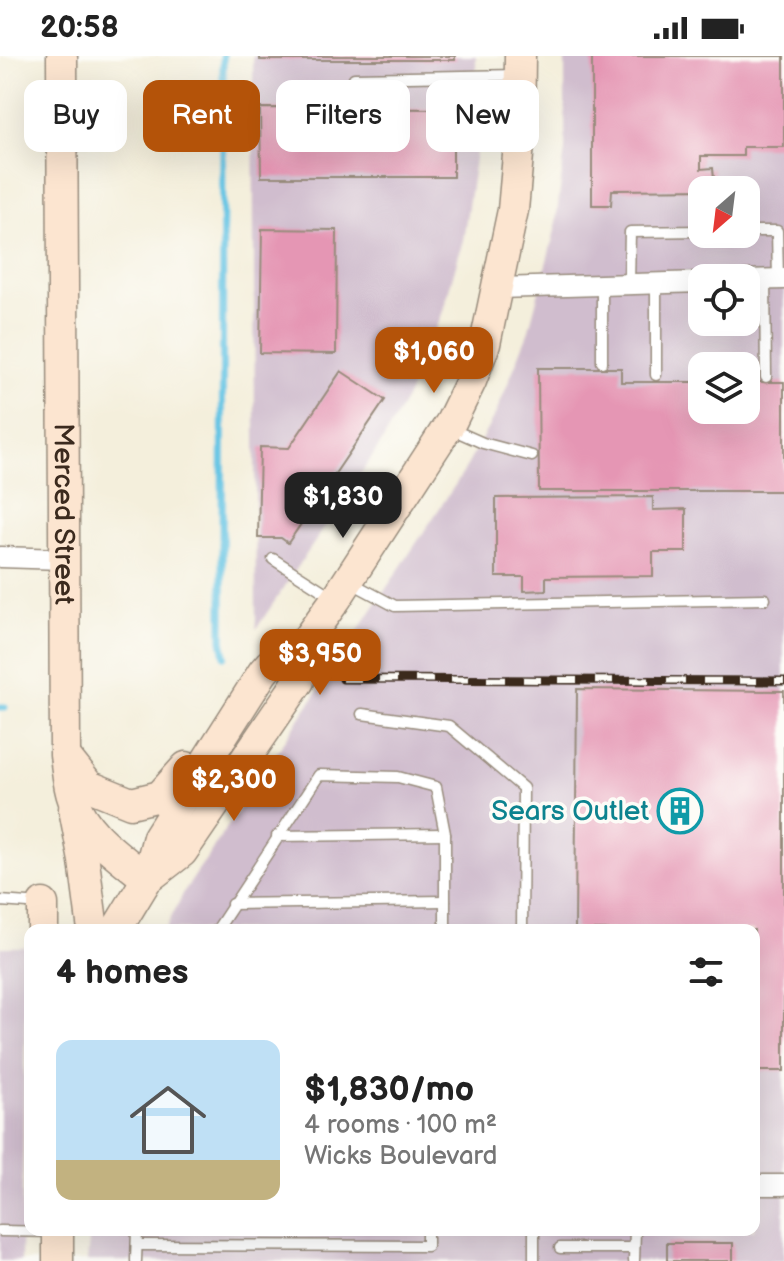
<!DOCTYPE html>
<meta charset="utf-8">
<style>
:root{--surface:#fff;--page:#f2f2f2;--text:#222;--muted:#767676;--accent:#b45309}
body{margin:0;font-family:"Balsamiq Sans",sans-serif;background:var(--page);color:var(--text);height:100vh;display:flex;flex-direction:column;font-size:30px;white-space:nowrap}
*{box-sizing:border-box;margin:0}
p{font-size:26px;color:var(--muted)}
.icon{flex:none;width:44px;height:44px;fill:none;stroke:currentColor;stroke-width:2;stroke-linecap:round;stroke-linejoin:round}
.map{position:relative;flex:1;overflow:hidden}
.side{position:absolute;left:24px;top:868px;width:736px;height:312px;display:flex;flex-direction:column;background:var(--surface);border-radius:16px;box-shadow:0 8px 32px #0002}
.side>*{flex:none}
.hud{position:absolute;left:24px;top:24px;width:736px;height:72px;display:flex;gap:16px}
.needle{width:52px;rotate:208deg}
.fabs{position:absolute;left:688px;top:120px;display:grid;gap:16px}
.fabs a{display:grid;place-items:center;width:72px;height:72px;border-radius:16px;background:var(--surface);box-shadow:0 8px 32px #0002;font-size:40px}
.price{position:absolute;translate:-50% -68px;padding:0 18px;border-radius:16px;background:var(--accent);color:#fff;font-size:26px;line-height:52px;filter:drop-shadow(0 2px 4px #0008)}
.price::after{content:'';position:absolute;left:50%;top:48px;width:24px;height:18px;margin-left:-12px;background:inherit;clip-path:polygon(0 0,100% 0,50% 100%)}
.price.on{background:#222;color:#fff}
ul{padding:0;list-style:none}
li{display:flex;align-items:center;gap:24px;height:200px;padding:0 32px}
li span{display:grid;place-items:center;flex:none;width:224px;height:160px;border-radius:16px;color:#555}
li>.icon{margin-inline-start:auto}
span .icon{width:96px;height:96px;fill:#fffc;stroke-width:1}
li b{font-size:34px}
h2{display:flex;justify-content:space-between;align-items:center;height:96px;padding:0 32px;font-size:34px}
.tag{padding:0 28px;border-radius:16px;background:var(--surface);box-shadow:0 8px 32px #0002;font-size:28px;line-height:72px}
.tag.on{background:var(--accent);color:#fff}
.status{display:flex;justify-content:space-between;align-items:center;height:56px;padding:0 40px;background:var(--surface);direction:ltr}
.status svg{height:22px;fill:currentColor}
.map>svg:first-child{display:block}
.industrial{fill:#d0bdce;fill-rule:evenodd}
.lines{fill:none;stroke-linecap:round;stroke-linejoin:round}
.stream{stroke:#66c5e4;stroke-width:7}
.building{fill:#e596b4}
.lane-casing{stroke:#988c7d;stroke-width:13}
.street-casing{stroke:#988c7d;stroke-width:23}
.secondary-casing{stroke:#988c7d;stroke-width:33}
.lane{stroke:#fff;stroke-width:10}
.street{stroke:#fff;stroke-width:20}
.secondary{stroke:#fce5d0;stroke-width:30}
.rail-casing{stroke:#3b2a1e;stroke-width:9}
.rail{stroke:#fdfcf7;stroke-width:6;stroke-dasharray:18;stroke-linecap:butt}
.labels{text-anchor:middle;dominant-baseline:central;stroke-width:7;stroke-linejoin:round;paint-order:stroke}
.street-label{font-size:28px;fill:#3b2a1e;stroke:#fdfcf7}
.culture-label{font-size:28px;fill:#0d838f;stroke:#fdfcf7;text-anchor:end}
</style>
<div class="status"><b>20:58</b><svg viewBox="0 0 49 12"><path d="M0 12V9h3v3zM5 12V6h3v6zM10 12V3h3v9zM15 12V0h3v12zM26 1h20v11H26zM47 4h2v5h-2z"/></svg></div>
<div class="map">
<svg width="784" height="1205" viewBox="0 0 784 1205">
<rect width="100%" height="100%" fill="#fdfcf7"/>
<filter id="ink" filterUnits="userSpaceOnUse"><feTurbulence type="fractalNoise" baseFrequency=".0125" numOctaves="2"/><feDisplacementMap in="SourceGraphic" scale="16" xChannelSelector="R" yChannelSelector="G"/><feConvolveMatrix kernelMatrix="1 2 1 2 8 2 1 2 1" color-interpolation-filters="sRGB"/></filter>
<filter id="wash" filterUnits="userSpaceOnUse"><feTurbulence type="fractalNoise" baseFrequency=".006" numOctaves="4" result="noise"/><feDisplacementMap in="SourceGraphic" scale="32" xChannelSelector="R" yChannelSelector="G"/><feGaussianBlur stdDeviation="1.8" result="paint"/><feColorMatrix in="noise" values="0 0 0 0 0 0 0 0 0 0 0 0 0 0 0 0 0 1.4 0 .05"/><feComposite in="paint" operator="in"/></filter>
<g filter="url(#wash)">
<rect width="100%" height="100%" fill="#f4efdc"/>
<g class="industrial">
<polygon points="253,0 476,0 476,96 463,184 442,258 409,337 382,386 256,573"/>
<path d="M565,0H784V1205H87L90,1174H754V874H165L184,836L463,417L497,355L528,277L555,174L565,93ZM702,134H746V178H702ZM702,222H746V266H702ZM702,310H746V354H702Z"/>
<polygon points="0,891 26,891 21,1205 0,1205"/>
</g>
<g class="lines">
<g class="stream">
<polyline points="223,0 222,584 225,600"/>
<polyline points="0,651 5,651"/>
</g>
</g>
<g id="blocks">
<g class="building">
<rect x="260" y="0" width="195" height="4"/>
<polygon points="592,0 784,0 784,91 743,91 743,100 701,100 701,113 713,112 715,133 612,134 611,149 592,149"/>
<polygon points="260,52 453,53 453,121 261,121"/>
<polygon points="262,173 337,174 336,298 260,297"/>
<polygon points="538,312 621,312 621,326 702,326 702,354 746,354 746,326 784,326 784,435 539,435"/>
<polygon points="341,315 385,344 288,487 281,482 258,482 260,391 289,392"/>
<polygon points="653,441 653,454 686,453 686,496 653,496 653,520 546,521 546,534 524,535 524,521 496,521 496,442"/>
<polygon points="577,633 784,635 784,1015 754,1015 754,874 575,874"/>
<rect x="667" y="1187" width="66" height="18"/>
</g>
</g>
</g>
<g filter="url(#ink)">
<use href="#blocks" fill-opacity="0" stroke="#988c7d" stroke-width="2"/>
<g class="lines">
<g class="lane-casing">
<g id="lane">
<polyline points="354,22 518,19"/>
<polyline points="746,175 777,175 778,223"/>
<polyline points="765,224 766,321"/>
<polyline points="629,228 630,176 702,175"/>
<polyline points="602,306 602,229"/>
<polyline points="656,319 656,227"/>
<polyline points="449,372 483,387 532,400"/>
<polyline points="273,503 334,542"/>
<polyline points="350,526 395,550 765,543"/>
<polyline points="362,658 449,670 523,732 522,874"/>
<polyline points="277,780 445,778"/>
<polyline points="0,845 42,848"/>
<polyline points="232,848 445,845"/>
<polyline points="217,874 319,719 398,721 436,731 445,778 445,874"/>
<polyline points="534,1174 534,1205"/>
<polyline points="0,1175 56,1176"/>
<polyline points="137,1189 427,1190 427,1174"/>
<polyline points="560,1192 634,1192"/>
<polyline points="136,1205 137,1174"/>
<polyline points="634,1205 635,1174"/>
</g>
</g>
<g class="street-casing">
<g id="street">
<polyline points="746,224 784,223"/>
<polyline points="497,232 702,226"/>
<polyline points="0,501 62,503"/>
<polyline points="754,1129 784,1129"/>
</g>
</g>
<g class="secondary-casing">
<g id="secondary">
<path id="s1" d="M62,0L65,699C67,713 68,730 73,743C84,778 121,801 147,823"/>
<polyline points="66,701 89,730 131,747 160,740 186,711"/>
<polyline points="74,753 84,805 93,874"/>
<polyline points="147,823 158,781 263,616 270,608 294,601 336,543 451,366 471,325 485,288 513,154 519,88 520,0"/>
<polyline points="43,848 43,874"/>
<polyline points="116,874 147,823 182,796 299,625 294,601"/>
<polyline points="58,1205 58,1174"/>
</g>
</g>
<use href="#lane" class="lane"/>
<use href="#street" class="street"/>
<use href="#secondary" class="secondary"/>
<g class="rail-casing">
<polyline id="rail" points="343,623 784,625"/>
</g>
<use href="#rail" class="rail"/>
</g>
</g>
<defs>
<g id="building-ring" transform="scale(2.3)"><circle r="9.5" fill="#fdfcf7" stroke="#0f9aa8" stroke-width="1.5"/><path d="M-4-6H4V6H1V3H-1V6H-4ZM-2.5-4.3h1.7v1.8h-1.7ZM.8-4.3h1.7v1.8H.8ZM-2.5-1h1.7V.8h-1.7ZM.8-1h1.7V.8H.8Z" fill="#0f9aa8"/></g>
</defs>
<g fill-rule="evenodd">
<use href="#building-ring" x="680" y="755"/>
</g>
<g class="labels">
<g class="street-label">
<text stroke="none"><textPath href="#s1" startOffset="458">Merced Street</textPath></text>
</g>
<g class="culture-label">
<text x="649" y="755">Sears Outlet</text>
</g>
</g>
</svg>
<div class="fabs">
<a><svg class="needle" viewBox="-14 -14 28 28"><path d="M0-13l5 13h-10z" fill="#e53935"/><path d="M0 13l5-13h-10z" fill="#767676"/></svg></a>
<a><svg class="icon" aria-label="locate" viewBox="0 0 24 24"><circle cx="12" cy="12" r="6"/><path d="M12 2v4M12 18v4M2 12h4M18 12h4"/></svg></a>
<a><svg class="icon" aria-label="layers" viewBox="0 0 24 24"><path d="M12 4l9 5-9 5-9-5zM3 14l9 5 9-5"/></svg></a>
</div>
<b class="price" style="left:434px;top:339px">$1,060</b>
<b class="price on" style="left:343px;top:484px">$1,830</b>
<b class="price" style="left:320px;top:641px">$3,950</b>
<b class="price" style="left:234px;top:767px">$2,300</b>
<div class="hud">
<a class="tag">Buy</a>
<a class="tag on">Rent</a>
<a class="tag">Filters</a>
<a class="tag">New</a>
</div>
<section class="side">
<h2>4 homes<svg class="icon" aria-label="filters" viewBox="0 0 24 24"><path d="M4 7h16M4 17h16"/><circle cx="9" cy="7" r="2"/><circle cx="15" cy="17" r="2"/></svg></h2>
<ul>
<li><span style="background:linear-gradient(#bfe0f5 75%,#c2b280 0)"><svg class="icon" aria-label="home" viewBox="0 0 24 24"><path d="M3 11l9-7 9 7M6 9v11h12V9"/></svg></span><div><b>$1,830/mo</b><p>4 rooms · 100 m²</p><p>Wicks Boulevard</p></div></li>
</ul>
</section>
</div>
